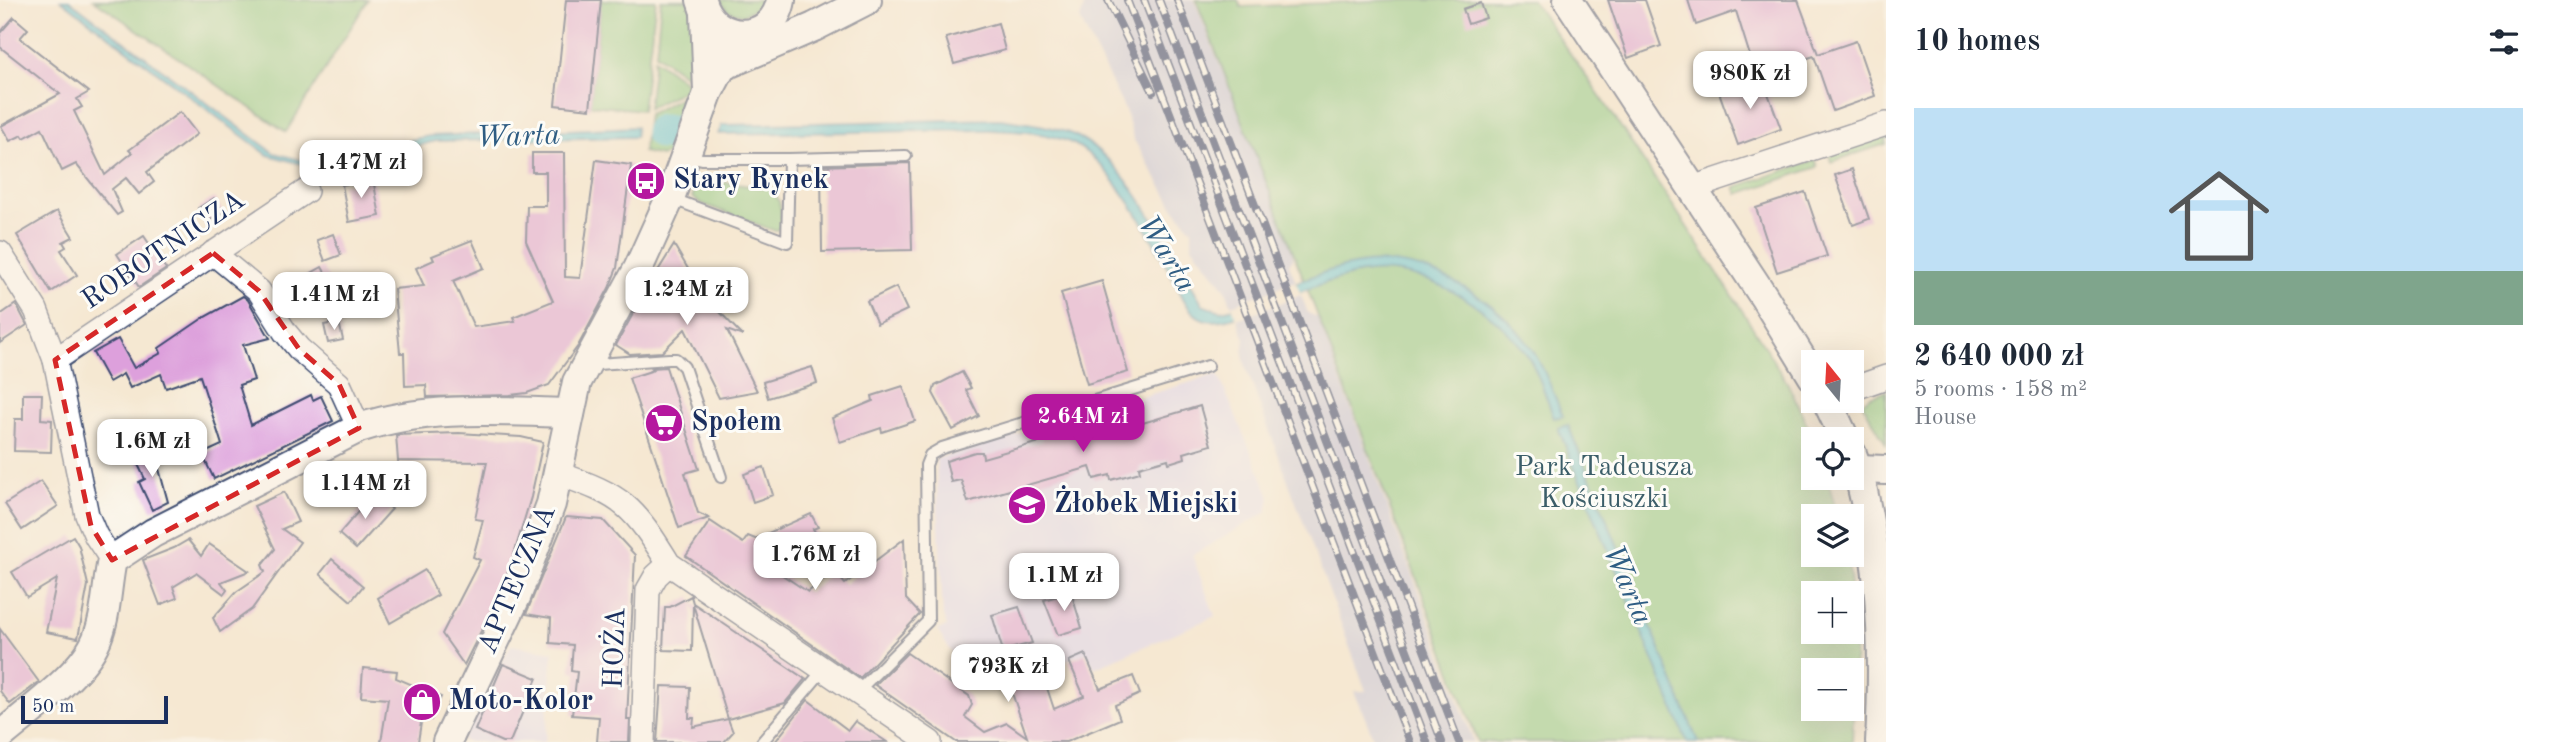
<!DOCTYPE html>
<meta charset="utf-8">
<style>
:root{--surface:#fff;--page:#f2f2f3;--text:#1f2937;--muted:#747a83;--accent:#b5179e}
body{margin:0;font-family:"Old Standard TT",serif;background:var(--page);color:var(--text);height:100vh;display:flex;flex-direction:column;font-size:26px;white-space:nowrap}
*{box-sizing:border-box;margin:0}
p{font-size:23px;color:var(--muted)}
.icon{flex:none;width:38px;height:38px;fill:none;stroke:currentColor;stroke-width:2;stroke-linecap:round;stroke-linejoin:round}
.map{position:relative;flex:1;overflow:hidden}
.panel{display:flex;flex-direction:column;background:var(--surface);width:665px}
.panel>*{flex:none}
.needle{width:46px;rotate:342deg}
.controls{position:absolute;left:1801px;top:350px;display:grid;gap:14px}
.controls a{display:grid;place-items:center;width:63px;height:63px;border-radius:0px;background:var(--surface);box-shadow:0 7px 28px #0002;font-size:35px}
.scale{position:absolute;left:21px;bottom:18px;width:147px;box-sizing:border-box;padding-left:7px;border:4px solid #1b2f5e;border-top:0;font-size:19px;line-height:24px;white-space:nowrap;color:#1b2f5e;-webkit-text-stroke:5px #fdfcf7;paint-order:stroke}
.price{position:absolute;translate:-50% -60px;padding:0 16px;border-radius:14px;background:#fff;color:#222;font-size:23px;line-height:46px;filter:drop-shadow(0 2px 4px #0008)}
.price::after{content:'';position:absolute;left:50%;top:42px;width:21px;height:16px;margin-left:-10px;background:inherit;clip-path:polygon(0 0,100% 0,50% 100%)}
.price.on{background:var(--accent);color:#fff}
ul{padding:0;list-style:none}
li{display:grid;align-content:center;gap:14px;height:371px;padding:0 28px}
li span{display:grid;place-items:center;height:217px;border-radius:0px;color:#555}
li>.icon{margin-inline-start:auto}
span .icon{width:126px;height:126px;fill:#fffc;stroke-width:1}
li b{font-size:30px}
h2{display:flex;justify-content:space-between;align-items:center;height:84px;padding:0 28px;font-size:30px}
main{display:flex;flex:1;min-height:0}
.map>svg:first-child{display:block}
.built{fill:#dad6f7}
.industrial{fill:#c0c2dd}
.green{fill:#88ca83;stroke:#527c70;stroke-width:2;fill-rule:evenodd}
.water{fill:#5ec7d9;stroke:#3c7b9c;stroke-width:2}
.pier{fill:#f5e8d2}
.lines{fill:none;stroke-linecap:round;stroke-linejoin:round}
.river{stroke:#5ec7d9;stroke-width:35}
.building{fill:#dda0dc}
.service-casing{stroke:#3c4b6f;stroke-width:14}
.minor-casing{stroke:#3c4b6f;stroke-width:26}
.tertiary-casing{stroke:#3c4b6f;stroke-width:32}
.service{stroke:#fff;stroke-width:10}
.minor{stroke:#fff;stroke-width:23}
.tertiary{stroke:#fff;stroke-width:28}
.rail-casing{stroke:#1b2f5e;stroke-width:8}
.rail{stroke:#fdfcf7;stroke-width:5;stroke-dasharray:16;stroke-linecap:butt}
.marked{fill:none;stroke:#d62828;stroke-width:5;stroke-dasharray:14 9;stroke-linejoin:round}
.labels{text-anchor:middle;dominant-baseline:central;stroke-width:6;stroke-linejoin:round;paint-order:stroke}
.poi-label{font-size:28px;font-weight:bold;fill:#1b2f5e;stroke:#fdfcf7;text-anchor:start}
.street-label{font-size:28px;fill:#1b2f5e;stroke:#fdfcf7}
.park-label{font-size:28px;fill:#3c5e69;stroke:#fdfcf7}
.water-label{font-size:30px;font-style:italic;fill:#2f5d83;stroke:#fdfcf7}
</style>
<main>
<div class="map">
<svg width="1886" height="742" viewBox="0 0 1886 742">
<rect width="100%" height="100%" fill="#fdfcf7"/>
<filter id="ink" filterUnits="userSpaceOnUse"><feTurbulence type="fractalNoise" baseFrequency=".0143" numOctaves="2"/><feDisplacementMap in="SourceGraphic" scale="14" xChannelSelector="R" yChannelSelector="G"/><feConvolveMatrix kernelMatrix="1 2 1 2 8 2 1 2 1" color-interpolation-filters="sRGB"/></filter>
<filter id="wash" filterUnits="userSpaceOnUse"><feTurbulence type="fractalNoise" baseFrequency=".00686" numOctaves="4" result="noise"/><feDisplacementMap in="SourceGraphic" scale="28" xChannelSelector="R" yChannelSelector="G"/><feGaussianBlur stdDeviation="1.57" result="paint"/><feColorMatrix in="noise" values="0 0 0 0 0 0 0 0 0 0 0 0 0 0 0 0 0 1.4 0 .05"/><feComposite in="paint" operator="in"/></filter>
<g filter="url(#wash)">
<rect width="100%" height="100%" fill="#f5e8d2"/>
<g class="built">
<polygon points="1218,374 1270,497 1267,512 1192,555 1215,616 1094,668 1087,653 976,690 937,630 947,627 943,616 936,459"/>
<polygon points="511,645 553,652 545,742 470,742 462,740"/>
</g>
<polygon class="industrial" points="1086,0 1194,0 1292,249 1293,258 1289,264 1308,313 1317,317 1474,742 1375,742 1354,691 1366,691 1246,368 1243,354 1245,339 1225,288 1192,246 1192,230 1175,209 1134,140 1125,110 1080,19"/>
<g class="green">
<polygon points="94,0 368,0 286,132"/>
<polygon points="601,0 656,0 642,110 590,105"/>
<path d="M661,0H690C698,24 697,56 693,81L656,54Z"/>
<polygon points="719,0 761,0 756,8 743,15 728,11"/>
<path d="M1196,0H1238L1241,7L1393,0H1532L1603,100L1738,304L1788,384L1814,439L1813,478H1827L1838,516H1813V555H1847C1857,618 1855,678 1852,742H1478L1322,327ZM1813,593H1852V632H1813ZM1813,670H1852V709H1813Z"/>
<polygon points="654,59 687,83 686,89 648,108"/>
<path d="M685,95C681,117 668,115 664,136L670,140L667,154L660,156L643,152L648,114Z"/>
<polygon points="1886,136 1886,144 1831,162 1829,155"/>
<polygon points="1816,160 1818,167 1738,194 1735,187"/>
<path d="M700,179L772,189C781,200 783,214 780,228L775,231L700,203L692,197Z"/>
<polygon points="1886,391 1886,444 1862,403 1870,396"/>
</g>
<g class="water">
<polygon points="61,0 69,0 274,153 316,164 316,168 268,155"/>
<path d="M1000,119C1024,123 1051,125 1074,135C1129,159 1172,256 1204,306L1221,311L1234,308C1276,292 1321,268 1366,263C1428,257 1497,298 1531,348C1545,368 1553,393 1563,416L1554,418C1546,398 1539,372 1527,355C1495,308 1421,263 1363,273C1337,277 1311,288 1287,297C1268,304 1226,325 1206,320C1188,315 1182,295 1174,280C1153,240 1114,165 1074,144C1049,132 1018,131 990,130L718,134L722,125Z"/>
<path d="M636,127L635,137L436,141C404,148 351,174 321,169V162L352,159L414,139L430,136Z"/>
<polygon points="1568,425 1698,742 1687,742 1558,428"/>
</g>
<polygon class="pier" points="1295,281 1301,295 1237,319 1232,305"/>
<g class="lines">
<polyline class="river" points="662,132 674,132"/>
</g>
<g id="blocks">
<g class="building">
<polygon points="566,0 601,0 590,109 555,105"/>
<polygon points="1608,0 1645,0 1661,46 1628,58"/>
<polygon points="1688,0 1798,0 1818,54 1856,41 1875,96 1833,111 1814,56 1756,75 1736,11 1696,25"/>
<polygon points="1481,3 1486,18 1468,24 1463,9"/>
<polygon points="14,17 28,29 20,38 89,92 77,99 82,107 74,111 105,175 132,153 129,150 180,112 197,134 147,172 154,182 139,194 126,178 112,189 122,212 117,215 76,164 62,171 42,128 24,138 22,135 10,141 1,126 60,94 0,47 0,33"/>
<polygon points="998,23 1005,50 954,64 946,38"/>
<polygon points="1762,77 1781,129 1738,145 1719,92"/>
<polygon points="532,153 564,153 565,277 580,278 596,160 631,165 617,268 609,288 578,346 549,385 527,393 510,395 427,397 426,385 405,386 404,353 400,353 394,289 424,286 416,268 434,260 432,256 472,240 484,268 453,281 474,327 515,321 513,317 553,301 526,241 527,206 546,206 546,172 532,172"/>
<polygon points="910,163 912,250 822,252 821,166"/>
<polygon points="1852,169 1869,219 1853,225 1835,175"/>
<polygon points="373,179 380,216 349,222 342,185"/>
<polygon points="1805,192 1827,256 1777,272 1756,208"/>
<polygon points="214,198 223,212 207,222 198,208"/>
<polygon points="57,211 73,237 63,242 66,247 61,250 77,275 51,292 17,235"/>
<polygon points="333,234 341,255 325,261 317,240"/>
<polygon points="144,236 166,269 139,287 117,254"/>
<polygon points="674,245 694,279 691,282 743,336 727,330 757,391 719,398 685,329 662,352 630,354 616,345 646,290"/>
<polygon points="322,267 331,283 291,305 283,289"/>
<polygon points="1102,281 1128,372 1087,384 1061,293"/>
<polygon points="896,287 907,310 877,324 867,301"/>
<polygon points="243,296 248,300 270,338 243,345 254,380 239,385 251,425 311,395 313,400 321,396 333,421 214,479 202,454 222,445 200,376 166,388 161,374 130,388 123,374 109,382 93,353 118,339 134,368 161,353 159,348 203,318"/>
<polygon points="16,304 27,325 0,343 0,315"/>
<polygon points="339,322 343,340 328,343 324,325"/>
<polygon points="666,367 699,469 685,473 698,513 709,518 679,528 629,378 654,370 652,368"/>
<polygon points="812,367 817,383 768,398 763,382"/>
<polygon points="962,372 971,388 966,390 979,416 953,430 933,393 935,386"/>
<polygon points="903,386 915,421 882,432 881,428 840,442 832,418 873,401 872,396"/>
<polygon points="23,394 42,394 41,419 52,420 51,452 14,451 15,419 23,419"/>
<polygon points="1200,406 1211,445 1184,453 1185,458 1169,463 1168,459 1139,467 1140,472 1111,480 1110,475 1094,479 1090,467 968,502 961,480 951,482 946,461 975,452 982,452 983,458 1043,441 1041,432 1062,426 1065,436 1134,416 1136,425"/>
<polygon points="459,433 521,437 543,442 531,497 514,554 502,589 464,665 442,634 480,560 473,557 483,520 475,519 487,462 398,461 396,435"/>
<polygon points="153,447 168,502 152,510 139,482 145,479 134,456"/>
<polygon points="764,467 773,495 753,502 744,474"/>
<polygon points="41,481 58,506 22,530 5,504"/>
<polygon points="284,492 298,522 282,529 300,542 252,609 220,632 213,618 236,592 265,572 262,565 275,549 254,506"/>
<polygon points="374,493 392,509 356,549 339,534"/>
<polygon points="811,514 818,527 813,529 819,537 775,570 808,592 834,571 845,584 904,539 906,599 920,614 860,678 686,556 710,521 743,543 748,536 755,539"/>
<polygon points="566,517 603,520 635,555 627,720 630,720 629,742 597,742 599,717 572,715 577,672 571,671 573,645 550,643 551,618 526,614"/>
<polygon points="73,536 79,546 88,585 78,638 46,632 57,579 27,597 12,572"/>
<polygon points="188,540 201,556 209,544 249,571 221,582 227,590 224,594 196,573 173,587 177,598 160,605 143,560 174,548"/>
<polygon points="332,559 363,586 351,601 320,574"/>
<polygon points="425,570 438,595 390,623 378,598"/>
<polygon points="1071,592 1082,628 1058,635 1044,600"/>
<polygon points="691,596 693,603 805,679 785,703 728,719 733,732 724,742 657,742 661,686 690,687 689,718 694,718 693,727 728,719 693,604 692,651 663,650 665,607 670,607"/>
<polygon points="1019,607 1032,643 1003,651 992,615"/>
<polygon points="0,629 39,682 10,704 0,691"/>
<polygon points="907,653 969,696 972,705 965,717 985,732 1007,723 1027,737 1009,684 1042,673 1054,709 1084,696 1069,661 1085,654 1100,689 1133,676 1140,694 1115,705 1120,719 1066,742 956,742 875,685"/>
<polygon points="503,664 537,678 510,742 502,742 475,730"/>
<polygon points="363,668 397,671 396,678 441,697 431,720 422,716 418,742 381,742 388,699 361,697"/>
<polygon points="808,700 848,730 855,721 887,742 775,742"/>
</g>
</g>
</g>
<g filter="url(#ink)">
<use href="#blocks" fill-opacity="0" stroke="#3c4b6f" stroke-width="2"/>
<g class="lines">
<g class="service-casing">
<g id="service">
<polyline points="789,159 906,156"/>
<polyline points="673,199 787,242 789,159 702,159 686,155"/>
<polyline points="590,362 598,364 669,359 676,359 684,367 721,477"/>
<polyline points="857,692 928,621 926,465 930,455 942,448 1208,366"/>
<polyline points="762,742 824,669"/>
</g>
</g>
<g class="minor-casing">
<g id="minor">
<polyline points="1692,188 1886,124"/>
<polyline points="0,253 36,310 55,360 87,515 96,536 112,560"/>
<polyline points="213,253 259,291 285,332 299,349 339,384 359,428"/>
<polyline points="55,360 306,191"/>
<polyline points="1852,389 1886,377"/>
<path d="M559,474C624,496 633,506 669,564L930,742"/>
<polyline points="643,742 648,590 656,576 669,564"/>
</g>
</g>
<g class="tertiary-casing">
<g id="tertiary">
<path d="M701,0C712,44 773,46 781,0"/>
<polyline points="1568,0 1764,297 1813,377"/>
<polyline points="705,14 708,92"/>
<polyline points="723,66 814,27 867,0"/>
<polyline points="1827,401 1845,439"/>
<path d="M1852,454C1860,474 1864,495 1868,516C1883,591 1884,666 1880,742"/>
<polyline points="1858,469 1886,470"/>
<path d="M0,736C28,712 78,677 94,645C107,620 106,588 112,560L153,533L359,428C428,405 499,411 570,413"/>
<polyline points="447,742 517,595 551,504 577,382 638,269 670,198 708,93 739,34"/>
</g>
</g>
<use href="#service" class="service"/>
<use href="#minor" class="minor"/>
<use href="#tertiary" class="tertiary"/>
<g class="rail-casing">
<g id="rail">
<polyline points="1108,0 1153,92"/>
<polyline points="1127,0 1410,742"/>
<polyline points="1144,0 1427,742"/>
<polyline points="1159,0 1442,742"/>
<polyline points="1177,0 1459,742"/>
</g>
</g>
<use href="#rail" class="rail"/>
</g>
</g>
<path d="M0 0H1886V742H0ZM213,253L259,291L299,349L339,384L359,428L112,560L91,526L55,360Z" fill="#f5e8d2" fill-opacity=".55" fill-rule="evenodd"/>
<path class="marked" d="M213,253L259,291L299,349L339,384L359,428L112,560L91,526L55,360Z"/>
<defs>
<g id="bus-disc" transform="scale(2.0125)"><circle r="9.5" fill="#b5179e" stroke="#fdfcf7"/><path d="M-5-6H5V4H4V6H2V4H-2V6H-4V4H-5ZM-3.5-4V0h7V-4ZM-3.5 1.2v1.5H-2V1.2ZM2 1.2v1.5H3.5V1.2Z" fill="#fff"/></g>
<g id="supermarket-disc" transform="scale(2.0125)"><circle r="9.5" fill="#b5179e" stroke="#fdfcf7"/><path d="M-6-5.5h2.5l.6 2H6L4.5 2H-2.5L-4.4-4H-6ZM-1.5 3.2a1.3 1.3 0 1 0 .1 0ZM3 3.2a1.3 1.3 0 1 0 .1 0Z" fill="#fff"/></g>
<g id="school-disc" transform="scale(2.0125)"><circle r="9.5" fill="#b5179e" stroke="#fdfcf7"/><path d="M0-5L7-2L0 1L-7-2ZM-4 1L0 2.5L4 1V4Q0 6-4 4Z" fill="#fff"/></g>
<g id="shop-disc" transform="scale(2.0125)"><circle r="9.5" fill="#b5179e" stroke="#fdfcf7"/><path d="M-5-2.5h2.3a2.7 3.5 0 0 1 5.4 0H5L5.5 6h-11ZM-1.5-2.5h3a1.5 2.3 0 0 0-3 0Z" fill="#fff"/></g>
</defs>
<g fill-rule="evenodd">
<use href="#bus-disc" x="646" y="181"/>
<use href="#supermarket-disc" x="664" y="423"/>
<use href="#school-disc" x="1027" y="505"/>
<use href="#shop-disc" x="422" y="702"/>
</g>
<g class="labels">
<g class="poi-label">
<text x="673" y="181">Stary Rynek</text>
<text x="691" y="423">Społem</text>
<text x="1054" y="505">Żłobek Miejski</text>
<text x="449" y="702">Moto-Kolor</text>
</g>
<g class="street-label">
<text transform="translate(164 251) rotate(-34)">ROBOTNICZA</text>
<text transform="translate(518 580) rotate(-67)">APTECZNA</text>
<text transform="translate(616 648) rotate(-88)">HOŻA</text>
</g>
<g class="park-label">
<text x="1604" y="468">Park Tadeusza<tspan x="1604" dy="32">Kościuszki</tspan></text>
</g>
<g class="water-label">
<text transform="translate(518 137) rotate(-2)">Warta</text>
<text transform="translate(1166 254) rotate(59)">Warta</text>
<text transform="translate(1627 585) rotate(67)">Warta</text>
</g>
</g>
</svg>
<div class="controls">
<a><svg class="needle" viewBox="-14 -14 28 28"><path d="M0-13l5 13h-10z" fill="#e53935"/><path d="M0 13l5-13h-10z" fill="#747a83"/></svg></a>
<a><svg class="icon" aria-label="locate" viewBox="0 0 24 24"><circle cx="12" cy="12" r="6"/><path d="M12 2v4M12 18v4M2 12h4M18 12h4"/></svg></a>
<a><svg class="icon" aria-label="layers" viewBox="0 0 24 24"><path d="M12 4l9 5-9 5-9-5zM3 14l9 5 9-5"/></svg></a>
<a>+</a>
<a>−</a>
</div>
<div class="scale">50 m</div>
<b class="price" style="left:1750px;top:111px">980K zł</b>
<b class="price" style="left:361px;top:200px">1.47M zł</b>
<b class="price" style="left:687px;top:327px">1.24M zł</b>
<b class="price" style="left:334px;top:332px">1.41M zł</b>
<b class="price on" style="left:1083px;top:454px">2.64M zł</b>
<b class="price" style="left:152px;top:479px">1.6M zł</b>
<b class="price" style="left:365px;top:521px">1.14M zł</b>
<b class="price" style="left:815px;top:592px">1.76M zł</b>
<b class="price" style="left:1064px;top:613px">1.1M zł</b>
<b class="price" style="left:1008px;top:704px">793K zł</b>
</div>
<section class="panel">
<h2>10 homes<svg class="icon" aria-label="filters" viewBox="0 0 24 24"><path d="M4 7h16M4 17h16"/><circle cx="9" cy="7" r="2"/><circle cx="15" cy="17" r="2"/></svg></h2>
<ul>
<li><span style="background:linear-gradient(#bfe0f5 75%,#7fa58c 0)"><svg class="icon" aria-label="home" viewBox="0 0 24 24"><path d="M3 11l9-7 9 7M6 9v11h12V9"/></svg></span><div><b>2 640 000 zł</b><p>5 rooms · 158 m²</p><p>House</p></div></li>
</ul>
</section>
</main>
